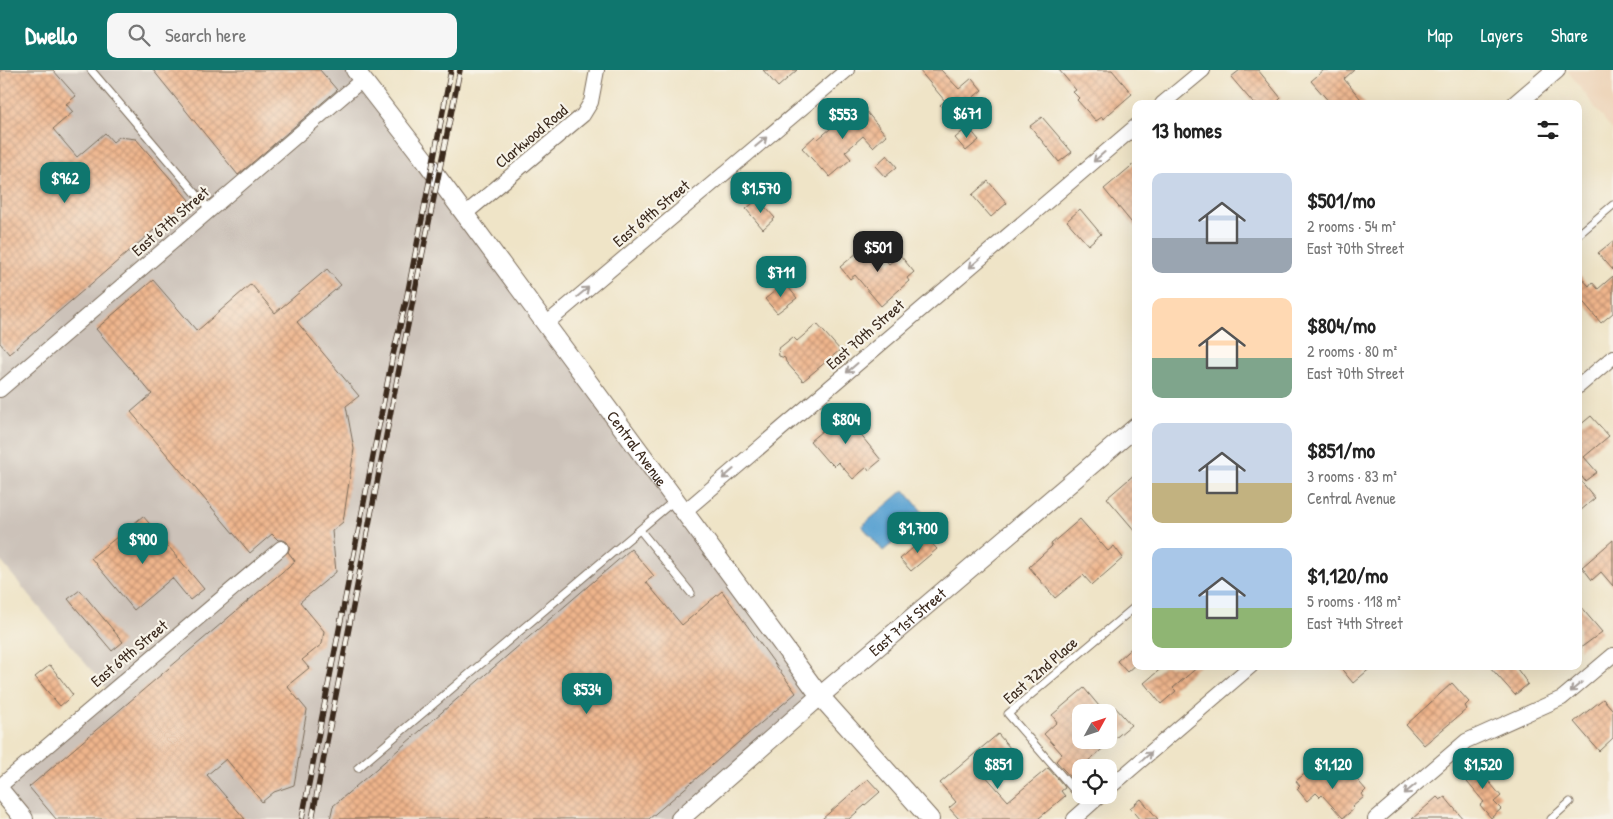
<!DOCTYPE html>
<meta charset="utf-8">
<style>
:root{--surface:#fff;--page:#f6f6f6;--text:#222;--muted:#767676;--accent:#0f766e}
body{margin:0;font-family:"Patrick Hand",sans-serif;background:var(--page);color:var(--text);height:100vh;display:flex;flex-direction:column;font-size:19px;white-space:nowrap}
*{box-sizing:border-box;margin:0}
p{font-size:16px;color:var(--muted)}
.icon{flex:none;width:28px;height:28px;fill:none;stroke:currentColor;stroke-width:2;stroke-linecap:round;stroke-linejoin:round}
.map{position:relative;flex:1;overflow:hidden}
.details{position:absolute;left:1132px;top:30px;width:450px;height:570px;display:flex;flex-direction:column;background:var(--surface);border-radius:10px;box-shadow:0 5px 20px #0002}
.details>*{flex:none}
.needle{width:32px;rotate:50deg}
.fabs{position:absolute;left:1072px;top:634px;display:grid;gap:10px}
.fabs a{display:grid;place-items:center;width:45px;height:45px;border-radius:10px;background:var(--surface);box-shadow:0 5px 20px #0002;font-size:25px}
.price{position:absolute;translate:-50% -42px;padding:0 11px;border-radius:10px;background:var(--accent);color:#fff;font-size:16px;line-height:32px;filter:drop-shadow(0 1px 2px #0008)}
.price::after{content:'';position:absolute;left:50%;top:30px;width:15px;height:11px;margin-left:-8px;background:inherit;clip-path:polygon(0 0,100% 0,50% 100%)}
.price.current{background:#222;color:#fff}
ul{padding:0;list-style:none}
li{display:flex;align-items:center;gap:15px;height:125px;padding:0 20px}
li span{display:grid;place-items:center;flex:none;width:140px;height:100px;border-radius:10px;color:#555}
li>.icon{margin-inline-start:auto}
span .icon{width:60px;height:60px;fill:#fffc;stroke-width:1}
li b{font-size:21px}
h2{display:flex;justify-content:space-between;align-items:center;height:60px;padding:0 20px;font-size:21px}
header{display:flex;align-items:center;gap:30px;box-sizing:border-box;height:70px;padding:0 25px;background:var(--accent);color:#fff}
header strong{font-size:24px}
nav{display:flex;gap:28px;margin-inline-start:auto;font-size:18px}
.search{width:350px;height:45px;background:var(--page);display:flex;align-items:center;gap:12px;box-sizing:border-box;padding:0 18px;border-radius:10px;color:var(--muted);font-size:19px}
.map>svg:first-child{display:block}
.built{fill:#eed6bb}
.industrial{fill:#ccc2b9}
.water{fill:#5ca3d2;stroke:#4c6678}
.building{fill:url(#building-cross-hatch)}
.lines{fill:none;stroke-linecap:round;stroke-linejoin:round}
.service-casing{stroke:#7a6b59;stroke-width:9}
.minor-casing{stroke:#7a6b59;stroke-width:16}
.tertiary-casing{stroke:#7a6b59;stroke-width:20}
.service{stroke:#fff;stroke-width:7}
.minor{stroke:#fff;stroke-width:14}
.tertiary{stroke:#fff;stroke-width:18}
.rail-casing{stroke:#3b2a1e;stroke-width:5.5}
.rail{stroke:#f7f3e8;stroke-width:4;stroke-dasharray:11;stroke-linecap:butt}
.oneway{stroke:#a79f9a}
.labels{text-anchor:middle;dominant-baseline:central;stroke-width:4.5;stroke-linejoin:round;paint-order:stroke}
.street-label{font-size:16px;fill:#3b2a1e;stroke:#f7f3e8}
</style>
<header>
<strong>Dwello</strong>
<div class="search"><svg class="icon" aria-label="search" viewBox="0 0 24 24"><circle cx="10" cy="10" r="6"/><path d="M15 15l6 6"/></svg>Search here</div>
<nav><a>Map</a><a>Layers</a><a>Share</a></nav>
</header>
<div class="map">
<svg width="1613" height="749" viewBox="0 0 1613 749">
<defs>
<pattern id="building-cross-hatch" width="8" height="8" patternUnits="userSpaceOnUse" patternTransform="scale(1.25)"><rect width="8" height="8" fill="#efb58c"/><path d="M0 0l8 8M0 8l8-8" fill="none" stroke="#c39372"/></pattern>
</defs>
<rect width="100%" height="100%" fill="#f7f3e8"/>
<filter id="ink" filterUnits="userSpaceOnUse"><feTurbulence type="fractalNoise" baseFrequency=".02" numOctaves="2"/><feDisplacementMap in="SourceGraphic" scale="10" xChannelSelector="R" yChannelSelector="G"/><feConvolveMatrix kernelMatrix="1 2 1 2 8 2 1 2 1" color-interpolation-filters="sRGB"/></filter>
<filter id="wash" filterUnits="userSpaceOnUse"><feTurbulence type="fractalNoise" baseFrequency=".0096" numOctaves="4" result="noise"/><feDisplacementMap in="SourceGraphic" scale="20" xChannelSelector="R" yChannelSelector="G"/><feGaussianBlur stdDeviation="1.12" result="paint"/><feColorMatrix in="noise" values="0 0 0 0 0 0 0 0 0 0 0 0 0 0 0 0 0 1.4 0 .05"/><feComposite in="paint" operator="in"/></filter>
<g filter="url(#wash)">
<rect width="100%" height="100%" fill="#efe4c7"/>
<polygon class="built" points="1567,0 1613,0 1613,61"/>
<polygon class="industrial" points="0,0 355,0 820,626 680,749 24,749 0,720 110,623 0,490"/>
<polygon class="water" points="904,420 926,446 883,481 862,456"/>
<g id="blocks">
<g class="building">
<polygon points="0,0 53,0 76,26 66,34 73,42 53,59 77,87 105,63 113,72 119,67 136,69 189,130 9,284 0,273"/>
<polygon points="153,0 320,0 337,20 238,105"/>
<polygon points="763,0 797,0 778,17"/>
<polygon points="919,0 941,0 959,19 972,8 982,20 950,47 940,35 945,31"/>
<polygon points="1059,0 1112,0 1132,24 1103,49 1102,47 1096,51 1077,30 1079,28 1073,22 1076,20"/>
<polygon points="1240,0 1258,0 1281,28 1275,34 1254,34 1231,7"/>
<polygon points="1324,0 1354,0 1344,9 1365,34 1331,34 1311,11"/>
<polygon points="860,34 886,65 873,77 863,66 845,82 851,89 830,107 823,99 822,100 802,78 815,66 818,69"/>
<polygon points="1042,47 1072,82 1059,92 1030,56"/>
<polygon points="968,57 979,70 966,81 955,68"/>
<polygon points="887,85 897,97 885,107 875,96"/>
<polygon points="1136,92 1136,158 1104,119"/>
<polygon points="988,111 1007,133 991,147 972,125"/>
<polygon points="758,129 775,148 763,159 746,139"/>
<polygon points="1080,139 1101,164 1088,175 1067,151"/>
<polygon points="1613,171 1613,200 1598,183"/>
<polygon points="870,172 889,194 900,185 914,202 907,208 909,211 881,236 855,205 850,209 840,197"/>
<polygon points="327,199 341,215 297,252 359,326 346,336 354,379 343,452 332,461 336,502 300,532 324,561 322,574 302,590 309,598 287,616 307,640 294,715 274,722 262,732 226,689 207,705 245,749 56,749 29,717 295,491 288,482 290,477 287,472 283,470 278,470 272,464 250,483 131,342 152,324 96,259 153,210 197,261 251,214 275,243"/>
<polygon points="1579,205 1589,216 1592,212 1598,219 1613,206 1613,243 1601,253 1579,227"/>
<polygon points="785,213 797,228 777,243 765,229"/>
<polygon points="817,254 840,280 803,311 786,292 785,288 779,286 778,279 793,267 797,271"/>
<polygon points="848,339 864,359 859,363 881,390 869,400 867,397 853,409 838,392 834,396 829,391 828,392 810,371"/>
<polygon points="1591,346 1609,366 1584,387 1597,402 1585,411 1579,403 1579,356"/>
<polygon points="1136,403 1136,462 1107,428"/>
<polygon points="1579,409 1595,428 1579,442"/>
<polygon points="143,446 204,519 190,530 172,508 134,540 91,488"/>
<polygon points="1080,449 1108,481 1114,476 1123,488 1092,515 1083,505 1055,528 1029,497 1052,476 1051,474"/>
<polygon points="926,467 937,479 911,501 900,489"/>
<polygon points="1613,470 1613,516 1601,502 1592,510 1582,497"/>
<polygon points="631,479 654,506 646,512 682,555 722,521 796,623 649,749 330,749 333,736"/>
<polygon points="80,520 123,572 112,581 68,529"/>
<polygon points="1579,535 1602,562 1579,579"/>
<polygon points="1136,574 1136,594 1127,602 1117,591"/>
<polygon points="50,595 73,625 60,636 35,607"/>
<polygon points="1164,596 1199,596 1173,618 1176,621 1161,634 1144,613"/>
<polygon points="1339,596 1373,596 1353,613"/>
<polygon points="1489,596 1515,596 1528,614 1515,625"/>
<polygon points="1452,613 1469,632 1465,636 1467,639 1424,675 1406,655"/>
<polygon points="1084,618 1104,642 1081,642 1081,670 1109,670 1109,642 1115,637 1131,655 1082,696 1083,698 1081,698 1081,701 1072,709 1056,691 1062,684 1044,664 1057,652 1052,645"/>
<polygon points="1603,629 1613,640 1613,668 1599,681 1574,652"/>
<polygon points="998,664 1011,679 983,703 1008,731 1048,698 1064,716 1065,718 1061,721 1065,726 1038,749 959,749 949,738 956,732 940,713"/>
<polygon points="1475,695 1501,726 1494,732 1501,739 1491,748 1480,735 1484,732 1462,706"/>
<polygon points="1314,696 1331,713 1347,698 1366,720 1362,724 1364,727 1352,737 1354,739 1343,748 1322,725 1320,727 1316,723 1307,731 1297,719 1300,716 1296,711"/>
<polygon points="868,709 880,722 849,749 822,749"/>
<polygon points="1437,727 1440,730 1445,727 1463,749 1412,749"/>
<polygon points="1141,729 1158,749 1139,749 1130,738"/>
</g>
</g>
</g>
<g filter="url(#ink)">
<use href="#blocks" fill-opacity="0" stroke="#7a6b59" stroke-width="1"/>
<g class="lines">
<g class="service-casing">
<g id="service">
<polyline points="91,0 210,140"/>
<polyline points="1579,164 1613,135"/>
<polyline points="640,460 691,523"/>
<polyline points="358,698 676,429"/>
<polyline points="1088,736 1008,644 1136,536"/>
<polyline points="1551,749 1570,732"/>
</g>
</g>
<g class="minor-casing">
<g id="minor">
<polyline points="1162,34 1203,0"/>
<polyline points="465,144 583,45 591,32 597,0"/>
<polyline points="546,254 847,0"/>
<polyline points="1579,316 1613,287"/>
<polyline points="0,320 363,9"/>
<polyline points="685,441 1136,56"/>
<polyline points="0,716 281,478"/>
<polyline points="1109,718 1251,596"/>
<polyline points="1074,749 1101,725"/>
<polyline points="1375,749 1466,671 1562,628 1613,585"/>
</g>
</g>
<g class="tertiary-casing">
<g id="tertiary">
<path id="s1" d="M355,0L427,93L820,626L930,749"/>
<polyline points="1516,34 1556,0"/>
<polyline points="0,720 24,749"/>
<path id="s2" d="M680,749L820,626L1136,357"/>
</g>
</g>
<use href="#service" class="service"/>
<use href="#minor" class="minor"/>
<use href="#tertiary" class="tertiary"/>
<g class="rail-casing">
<g id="rail">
<polyline points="302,749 392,289 406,231 451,0"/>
<polyline points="312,749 400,294 460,0"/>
</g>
</g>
<use href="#rail" class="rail"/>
</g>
<defs><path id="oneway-shaft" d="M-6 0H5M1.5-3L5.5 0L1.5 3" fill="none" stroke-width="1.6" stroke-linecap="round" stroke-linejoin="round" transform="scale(1.25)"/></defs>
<g class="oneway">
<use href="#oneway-shaft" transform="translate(761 72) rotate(-40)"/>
<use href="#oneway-shaft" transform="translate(1099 87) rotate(139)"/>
<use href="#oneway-shaft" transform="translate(975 193) rotate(139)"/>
<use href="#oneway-shaft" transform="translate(583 222) rotate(-40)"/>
<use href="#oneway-shaft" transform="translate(852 298) rotate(139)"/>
<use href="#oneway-shaft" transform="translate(728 404) rotate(139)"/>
<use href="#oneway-shaft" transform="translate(1576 617) rotate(140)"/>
<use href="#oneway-shaft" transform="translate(1146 687) rotate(-41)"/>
<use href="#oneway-shaft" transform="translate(1410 719) rotate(140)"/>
</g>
</g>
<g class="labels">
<g class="street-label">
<text transform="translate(531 66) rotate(-40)">Clarkwood Road</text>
<text transform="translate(651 143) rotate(-40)">East 69th Street</text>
<text transform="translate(170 151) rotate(-41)">East 67th Street</text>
<text transform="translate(865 264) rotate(-41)">East 70th Street</text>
<text stroke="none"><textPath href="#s1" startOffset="472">Central Avenue</textPath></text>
<text stroke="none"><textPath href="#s2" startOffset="301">East 71st Street</textPath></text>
<text transform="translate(129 583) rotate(-40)">East 69th Street</text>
<text transform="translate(1040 600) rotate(-41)">East 72nd Place</text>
</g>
</g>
</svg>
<div class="fabs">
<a><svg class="needle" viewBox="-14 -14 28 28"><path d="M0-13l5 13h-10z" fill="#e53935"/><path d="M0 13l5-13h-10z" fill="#767676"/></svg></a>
<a><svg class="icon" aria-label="locate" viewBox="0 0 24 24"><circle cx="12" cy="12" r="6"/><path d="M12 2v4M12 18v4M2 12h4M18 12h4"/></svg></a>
</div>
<b class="price" style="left:967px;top:69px">$671</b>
<b class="price" style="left:843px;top:70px">$553</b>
<b class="price" style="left:65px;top:134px">$962</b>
<b class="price" style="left:761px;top:144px">$1,570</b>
<b class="price current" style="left:878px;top:203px">$501</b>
<b class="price" style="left:781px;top:228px">$711</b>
<b class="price" style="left:846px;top:375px">$804</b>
<b class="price" style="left:918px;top:484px">$1,700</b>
<b class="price" style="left:143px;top:495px">$900</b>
<b class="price" style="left:587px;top:645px">$534</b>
<b class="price" style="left:998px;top:720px">$851</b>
<b class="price" style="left:1333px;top:720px">$1,120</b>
<b class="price" style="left:1483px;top:720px">$1,520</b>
<section class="details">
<h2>13 homes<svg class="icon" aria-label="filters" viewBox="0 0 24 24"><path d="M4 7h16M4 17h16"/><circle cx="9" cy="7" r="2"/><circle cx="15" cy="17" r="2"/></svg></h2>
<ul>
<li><span style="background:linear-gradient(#c9d6e8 65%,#9aa5b1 0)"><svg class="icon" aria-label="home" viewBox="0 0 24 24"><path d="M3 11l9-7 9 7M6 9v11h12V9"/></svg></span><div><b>$501/mo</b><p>2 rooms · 54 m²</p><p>East 70th Street</p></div></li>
<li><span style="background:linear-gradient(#ffd9b3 60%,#7fa58c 0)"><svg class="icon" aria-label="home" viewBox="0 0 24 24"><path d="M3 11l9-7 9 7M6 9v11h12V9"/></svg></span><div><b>$804/mo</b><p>2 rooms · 80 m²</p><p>East 70th Street</p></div></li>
<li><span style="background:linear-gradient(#c9d6e8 60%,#c2b280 0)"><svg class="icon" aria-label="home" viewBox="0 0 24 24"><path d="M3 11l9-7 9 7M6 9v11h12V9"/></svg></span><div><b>$851/mo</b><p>3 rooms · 83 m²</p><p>Central Avenue</p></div></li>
<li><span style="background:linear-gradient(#a9c7e8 60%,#8fb573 0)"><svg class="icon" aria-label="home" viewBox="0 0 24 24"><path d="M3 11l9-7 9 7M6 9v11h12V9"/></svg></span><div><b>$1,120/mo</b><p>5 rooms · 118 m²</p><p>East 74th Street</p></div></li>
</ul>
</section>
</div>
